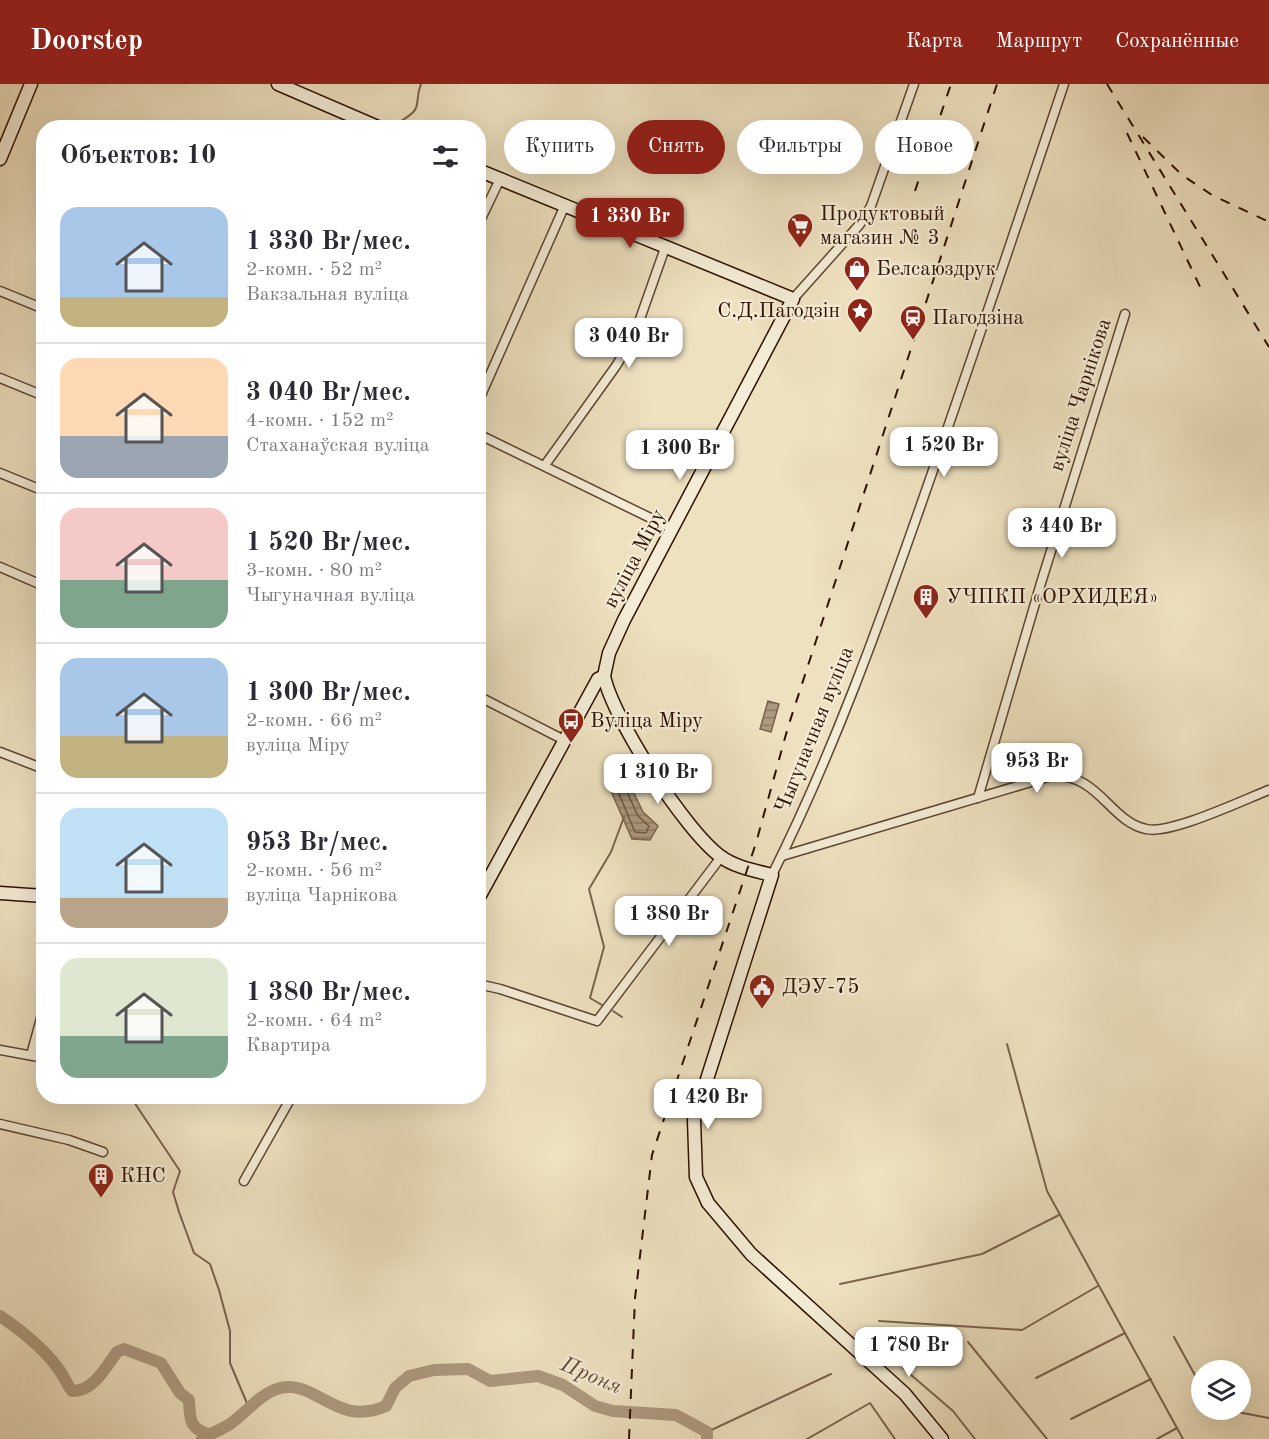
<!DOCTYPE html>
<html lang="ru">
<meta charset="utf-8">
<style>
:root{--surface:#fff;--page:#f7f7f7;--text:#2b2b33;--muted:#7c7c81;--line:#e1e1e2;--accent:#8f2418}
body{margin:0;font-family:"Old Standard TT",serif;background:var(--page);color:var(--text);height:100vh;display:flex;flex-direction:column;font-size:22px;white-space:nowrap}
*{box-sizing:border-box;margin:0}
p{font-size:20px;color:var(--muted)}
.icon{flex:none;width:33px;height:33px;fill:none;stroke:currentColor;stroke-width:2;stroke-linecap:round;stroke-linejoin:round}
.map{position:relative;flex:1;overflow:hidden}
.sheet{position:absolute;left:36px;top:36px;width:450px;height:984px;display:flex;flex-direction:column;background:var(--surface);border-radius:24px;box-shadow:0 6px 24px #0002}
.sheet>*{flex:none}
.banner{position:absolute;left:504px;top:36px;width:570px;height:54px;display:flex;gap:12px}
.tools{position:absolute;left:1191px;top:1276px;display:grid;gap:12px}
.tools a{display:grid;place-items:center;width:60px;height:60px;border-radius:50%;background:var(--surface);box-shadow:0 6px 24px #0002;font-size:30px}
.price{position:absolute;translate:-50% -51px;padding:0 14px;border-radius:12px;background:#fff;color:#222;font-size:20px;line-height:39px;filter:drop-shadow(0 2px 3px #0008)}
.price::after{content:'';position:absolute;left:50%;top:36px;width:18px;height:14px;margin-left:-9px;background:inherit;clip-path:polygon(0 0,100% 0,50% 100%)}
.price.current{background:var(--accent);color:#fff}
ul{padding:0;list-style:none}
li{display:flex;align-items:center;gap:18px;height:150px;padding:0 24px}
li+li{border-top:2px solid var(--line)}
li span{display:grid;place-items:center;flex:none;width:168px;height:120px;border-radius:18px;color:#555}
li>.icon{margin-inline-start:auto}
span .icon{width:72px;height:72px;fill:#fffc;stroke-width:1}
li b{font-size:26px}
h2{display:flex;justify-content:space-between;align-items:center;height:72px;padding:0 24px;font-size:26px}
.chip{padding:0 21px;border-radius:27px;background:var(--surface);box-shadow:0 6px 24px #0002;font-size:21px;line-height:54px}
.chip.current{background:var(--accent);color:#fff}
header{display:flex;align-items:center;gap:36px;box-sizing:border-box;height:84px;padding:0 30px;background:var(--accent);color:#fff}
header strong{font-size:28px}
nav{display:flex;gap:33px;margin-inline-start:auto;font-size:21px}
.map>svg:first-child{display:block}
.water{fill:url(#water-rules);stroke:#7a634d;stroke-width:1.5}
.lines{fill:none;stroke-linecap:round;stroke-linejoin:round}
.shore{stroke:#6e5640;stroke-width:1.5}
.stream{stroke:#7a634d;stroke-width:2}
.river{stroke:#ad9a7f;stroke-width:12}
.street-casing{stroke:#5e4532;stroke-width:11}
.secondary-casing{stroke:#2e1102;stroke-width:15}
.street{stroke:#f4ecd6;stroke-width:8}
.secondary{stroke:#f4ecd6;stroke-width:12}
.rail{stroke:#2e1102;stroke-width:2;stroke-dasharray:10 10;stroke-linecap:butt}
.labels{text-anchor:middle;dominant-baseline:central;stroke-width:4.5;stroke-linejoin:round;paint-order:stroke}
.poi-label{font-size:21px;fill:#2e1102;stroke:#f4ecd6;text-anchor:start}
.street-label{font-size:21px;fill:#2e1102;stroke:#f4ecd6}
.water-label{font-size:22px;font-style:italic;fill:#614834;stroke:#f4ecd6}
</style>
<header>
<strong>Doorstep</strong>
<nav><a>Карта</a><a>Маршрут</a><a>Сохранённые</a></nav>
</header>
<div class="map">
<svg width="1269" height="1355" viewBox="0 0 1269 1355">
<defs>
<pattern id="water-rules" width="6" height="5" patternUnits="userSpaceOnUse" patternTransform="scale(1.5)"><rect width="6" height="5" fill="#ad9a7f"/><path d="M0 2.5h6" fill="none" stroke="#8d7c66"/></pattern>
</defs>
<rect width="100%" height="100%" fill="#eee1c0"/>
<filter id="stains"><feTurbulence type="fractalNoise" baseFrequency=".00333" numOctaves="4"/><feColorMatrix values="0 0 0 0 .2 0 0 0 0 .09 0 0 0 0 .02 0 0 0 .5 -.17"/></filter>
<radialGradient id="worn" r=".72"><stop offset=".6" stop-color="#630" stop-opacity="0"/><stop offset="1" stop-color="#630" stop-opacity=".3"/></radialGradient>
<g class="water">
<polygon points="768,617 779,620 771,648 760,645"/>
<polygon points="621,682 643,728 658,742 650,756 632,755 607,698 611,683"/>
</g>
<g class="lines">
<polygon class="shore" points="616,692 620,693 638,732 649,742 646,749 635,748 614,698"/>
<g class="stream">
<path d="M401,37C425,23 413,20 421,0"/>
<polyline points="602,921 590,914 604,863 589,805 611,768 624,733"/>
<polyline points="613,927 622,933"/>
<polyline points="1007,960 1047,1107 1183,1355"/>
<polyline points="130,1012 180,1087 173,1108 179,1128 194,1169 210,1180 219,1206 230,1247 230,1279 249,1324"/>
<polyline points="840,1200 982,1170 1059,1131"/>
<polyline points="879,1237 1022,1246 1098,1202"/>
<polyline points="1174,1253 1202,1304"/>
<polyline points="968,1258 1047,1355"/>
<polyline points="903,1284 953,1327 975,1355"/>
<polyline points="1036,1294 1125,1249"/>
<polyline points="1227,1326 1269,1334"/>
<polyline points="1071,1335 1151,1295"/>
<polyline points="707,1348 831,1290"/>
<polyline points="807,1355 870,1319 895,1355"/>
<polyline points="1157,1355 1177,1344"/>
</g>
<g class="river">
<path d="M0,1232C19,1245 43,1264 57,1283C63,1290 66,1299 72,1307C93,1308 106,1283 117,1268L124,1265L161,1279L180,1309L189,1316C190,1335 189,1345 209,1350"/>
<path d="M202,1355C211,1349 221,1346 230,1340C245,1330 257,1313 274,1306C315,1290 333,1345 386,1322L395,1304L409,1292L434,1286L468,1285L490,1297L538,1292L563,1301L595,1322L613,1327L676,1331L707,1348V1355"/>
</g>
<g class="street-casing">
<g id="street">
<polyline points="478,141 500,95"/>
<polyline points="0,207 44,225"/>
<polyline points="793,215 860,140 871,122 914,0"/>
<polyline points="0,294 44,312"/>
<polyline points="478,318 565,121"/>
<polyline points="478,350 673,445"/>
<polyline points="545,381 616,282 634,252 665,164"/>
<polyline points="0,389 44,407"/>
<polyline points="0,483 44,502"/>
<polyline points="478,612 564,656"/>
<polyline points="0,668 44,685"/>
<polyline points="978,714 1041,499 1125,230"/>
<path d="M782,772L1051,692C1099,689 1109,737 1146,745C1170,751 1243,716 1269,706"/>
<path d="M772,791C833,669 879,541 924,412C972,275 1018,138 1064,0"/>
<polyline points="478,900 500,905 597,937 721,773"/>
<polyline points="0,966 44,974"/>
<polyline points="31,971 43,927"/>
<polyline points="0,1040 69,1056 103,1068"/>
<polyline points="244,1097 292,1012"/>
</g>
</g>
<g class="secondary-casing">
<g id="secondary">
<polyline points="278,0 380,44"/>
<polyline points="0,75 31,0"/>
<polyline points="478,86 793,215 624,536 609,569 604,592 598,595 478,815"/>
<path d="M604,592C613,635 685,746 720,772C734,783 756,787 772,791L694,1036L696,1093L708,1119L751,1170L905,1310L942,1355"/>
<polyline points="0,809 44,812"/>
</g>
</g>
<use href="#street" class="street"/>
<use href="#secondary" class="secondary"/>
<g class="rail">
<polyline points="1107,0 1269,263"/>
<polyline points="1127,49 1203,209"/>
<polyline points="1143,53 1182,91 1212,111 1269,138"/>
<polyline points="915,107 951,0"/>
<polyline points="629,1355 635,1214 652,1071 756,759 788,643 997,0"/>
</g>
</g>
<defs>
<g id="supermarket-pin" transform="scale(1.35)"><path d="M0 17L-7.5 6A9.5 9.5 0 1 1 7.5 6Z" fill="#8f2418" stroke="#f4ecd6"/><path d="M-6-5.5h2.5l.6 2H6L4.5 2H-2.5L-4.4-4H-6ZM-1.5 3.2a1.3 1.3 0 1 0 .1 0ZM3 3.2a1.3 1.3 0 1 0 .1 0Z" fill="#fff"/></g>
<g id="shop-pin" transform="scale(1.35)"><path d="M0 17L-7.5 6A9.5 9.5 0 1 1 7.5 6Z" fill="#8f2418" stroke="#f4ecd6"/><path d="M-5-2.5h2.3a2.7 3.5 0 0 1 5.4 0H5L5.5 6h-11ZM-1.5-2.5h3a1.5 2.3 0 0 0-3 0Z" fill="#fff"/></g>
<g id="sight-pin" transform="scale(1.35)"><path d="M0 17L-7.5 6A9.5 9.5 0 1 1 7.5 6Z" fill="#8f2418" stroke="#f4ecd6"/><path d="M0-6L1.8-2.2L6-1.7L2.9 1.2L3.7 5.4L0 3.3L-3.7 5.4L-2.9 1.2L-6-1.7L-1.8-2.2Z" fill="#fff"/></g>
<g id="station-pin" transform="scale(1.35)"><path d="M0 17L-7.5 6A9.5 9.5 0 1 1 7.5 6Z" fill="#8f2418" stroke="#f4ecd6"/><path d="M-3-6H3Q5-6 5-4V2Q5 4 3 4L4.5 6H3L1.5 4h-3L-3 6H-4.5L-3 4Q-5 4-5 2V-4Q-5-6-3-6ZM-3.5-4v3h7v-3ZM-3.5 1v1.5H-2V1ZM2 1v1.5H3.5V1Z" fill="#fff"/></g>
<g id="building-pin" transform="scale(1.35)"><path d="M0 17L-7.5 6A9.5 9.5 0 1 1 7.5 6Z" fill="#8f2418" stroke="#f4ecd6"/><path d="M-4-6H4V6H1V3H-1V6H-4ZM-2.5-4.3h1.7v1.8h-1.7ZM.8-4.3h1.7v1.8H.8ZM-2.5-1h1.7V.8h-1.7ZM.8-1h1.7V.8H.8Z" fill="#fff"/></g>
<g id="bus-pin" transform="scale(1.35)"><path d="M0 17L-7.5 6A9.5 9.5 0 1 1 7.5 6Z" fill="#8f2418" stroke="#f4ecd6"/><path d="M-5-6H5V4H4V6H2V4H-2V6H-4V4H-5ZM-3.5-4V0h7V-4ZM-3.5 1.2v1.5H-2V1.2ZM2 1.2v1.5H3.5V1.2Z" fill="#fff"/></g>
<g id="civic-pin" transform="scale(1.35)"><path d="M0 17L-7.5 6A9.5 9.5 0 1 1 7.5 6Z" fill="#8f2418" stroke="#f4ecd6"/><path d="M-.6-6.5H3V-4.5H.6V-3L4-1V1h2V6H-6V1h2V-1L-.6-3ZM-1.2 2.5V6h2.4V2.5Z" fill="#fff"/></g>
</defs>
<g fill-rule="evenodd">
<use href="#supermarket-pin" x="800" y="142"/>
<use href="#shop-pin" x="857" y="185"/>
<use href="#sight-pin" x="860" y="227"/>
<use href="#station-pin" x="913" y="234"/>
<use href="#building-pin" x="926" y="513"/>
<use href="#bus-pin" x="571" y="637"/>
<use href="#civic-pin" x="762" y="903"/>
<use href="#building-pin" x="101" y="1092"/>
</g>
<g class="labels">
<g class="poi-label">
<text x="820" y="130">Продуктовый<tspan x="820" dy="24">магазин № 3</tspan></text>
<text x="876" y="185">Белсаюздрук</text>
<text x="840" y="227" text-anchor="end">С.Д.Пагодзін</text>
<text x="932" y="234">Пагодзіна</text>
<text x="946" y="513">УЧПКП «ОРХИДЕЯ»</text>
<text x="590" y="637">Вуліца Міру</text>
<text x="782" y="903">ДЭУ-75</text>
<text x="120" y="1092">КНС</text>
</g>
<g class="street-label">
<text transform="translate(1081 311) rotate(-72)">вуліца Чарнікова</text>
<text transform="translate(635 475) rotate(-62)">вуліца Міру</text>
<text transform="translate(815 646) rotate(-68)">Чыгуначная вуліца</text>
</g>
<g class="water-label">
<text transform="translate(591 1292) rotate(23)">Проня</text>
</g>
</g>
<rect width="100%" height="100%" filter="url(#stains)"/>
<rect width="100%" height="100%" fill="url(#worn)"/>
</svg>
<div class="tools">
<a><svg class="icon" aria-label="layers" viewBox="0 0 24 24"><path d="M12 4l9 5-9 5-9-5zM3 14l9 5 9-5"/></svg></a>
</div>
<b class="price current" style="left:630px;top:165px">1 330 Br</b>
<b class="price" style="left:629px;top:285px">3 040 Br</b>
<b class="price" style="left:944px;top:394px">1 520 Br</b>
<b class="price" style="left:680px;top:397px">1 300 Br</b>
<b class="price" style="left:1062px;top:475px">3 440 Br</b>
<b class="price" style="left:1037px;top:710px">953 Br</b>
<b class="price" style="left:658px;top:721px">1 310 Br</b>
<b class="price" style="left:669px;top:863px">1 380 Br</b>
<b class="price" style="left:708px;top:1046px">1 420 Br</b>
<b class="price" style="left:909px;top:1294px">1 780 Br</b>
<div class="banner">
<a class="chip">Купить</a>
<a class="chip current">Снять</a>
<a class="chip">Фильтры</a>
<a class="chip">Новое</a>
</div>
<section class="sheet">
<h2>Объектов: 10<svg class="icon" aria-label="filters" viewBox="0 0 24 24"><path d="M4 7h16M4 17h16"/><circle cx="9" cy="7" r="2"/><circle cx="15" cy="17" r="2"/></svg></h2>
<ul>
<li><span style="background:linear-gradient(#a9c7e8 75%,#c2b280 0)"><svg class="icon" aria-label="home" viewBox="0 0 24 24"><path d="M3 11l9-7 9 7M6 9v11h12V9"/></svg></span><div><b>1 330 Br/мес.</b><p>2-комн. · 52 m²</p><p>Вакзальная вуліца</p></div></li>
<li><span style="background:linear-gradient(#ffd9b3 65%,#9aa5b1 0)"><svg class="icon" aria-label="home" viewBox="0 0 24 24"><path d="M3 11l9-7 9 7M6 9v11h12V9"/></svg></span><div><b>3 040 Br/мес.</b><p>4-комн. · 152 m²</p><p>Стаханаўская вуліца</p></div></li>
<li><span style="background:linear-gradient(#f6c9c9 60%,#7fa58c 0)"><svg class="icon" aria-label="home" viewBox="0 0 24 24"><path d="M3 11l9-7 9 7M6 9v11h12V9"/></svg></span><div><b>1 520 Br/мес.</b><p>3-комн. · 80 m²</p><p>Чыгуначная вуліца</p></div></li>
<li><span style="background:linear-gradient(#a9c7e8 65%,#c2b280 0)"><svg class="icon" aria-label="home" viewBox="0 0 24 24"><path d="M3 11l9-7 9 7M6 9v11h12V9"/></svg></span><div><b>1 300 Br/мес.</b><p>2-комн. · 66 m²</p><p>вуліца Міру</p></div></li>
<li><span style="background:linear-gradient(#bfe0f5 75%,#b9a48a 0)"><svg class="icon" aria-label="home" viewBox="0 0 24 24"><path d="M3 11l9-7 9 7M6 9v11h12V9"/></svg></span><div><b>953 Br/мес.</b><p>2-комн. · 56 m²</p><p>вуліца Чарнікова</p></div></li>
<li><span style="background:linear-gradient(#dfe7d0 65%,#7fa58c 0)"><svg class="icon" aria-label="home" viewBox="0 0 24 24"><path d="M3 11l9-7 9 7M6 9v11h12V9"/></svg></span><div><b>1 380 Br/мес.</b><p>2-комн. · 64 m²</p><p>Квартира</p></div></li>
</ul>
</section>
</div>
